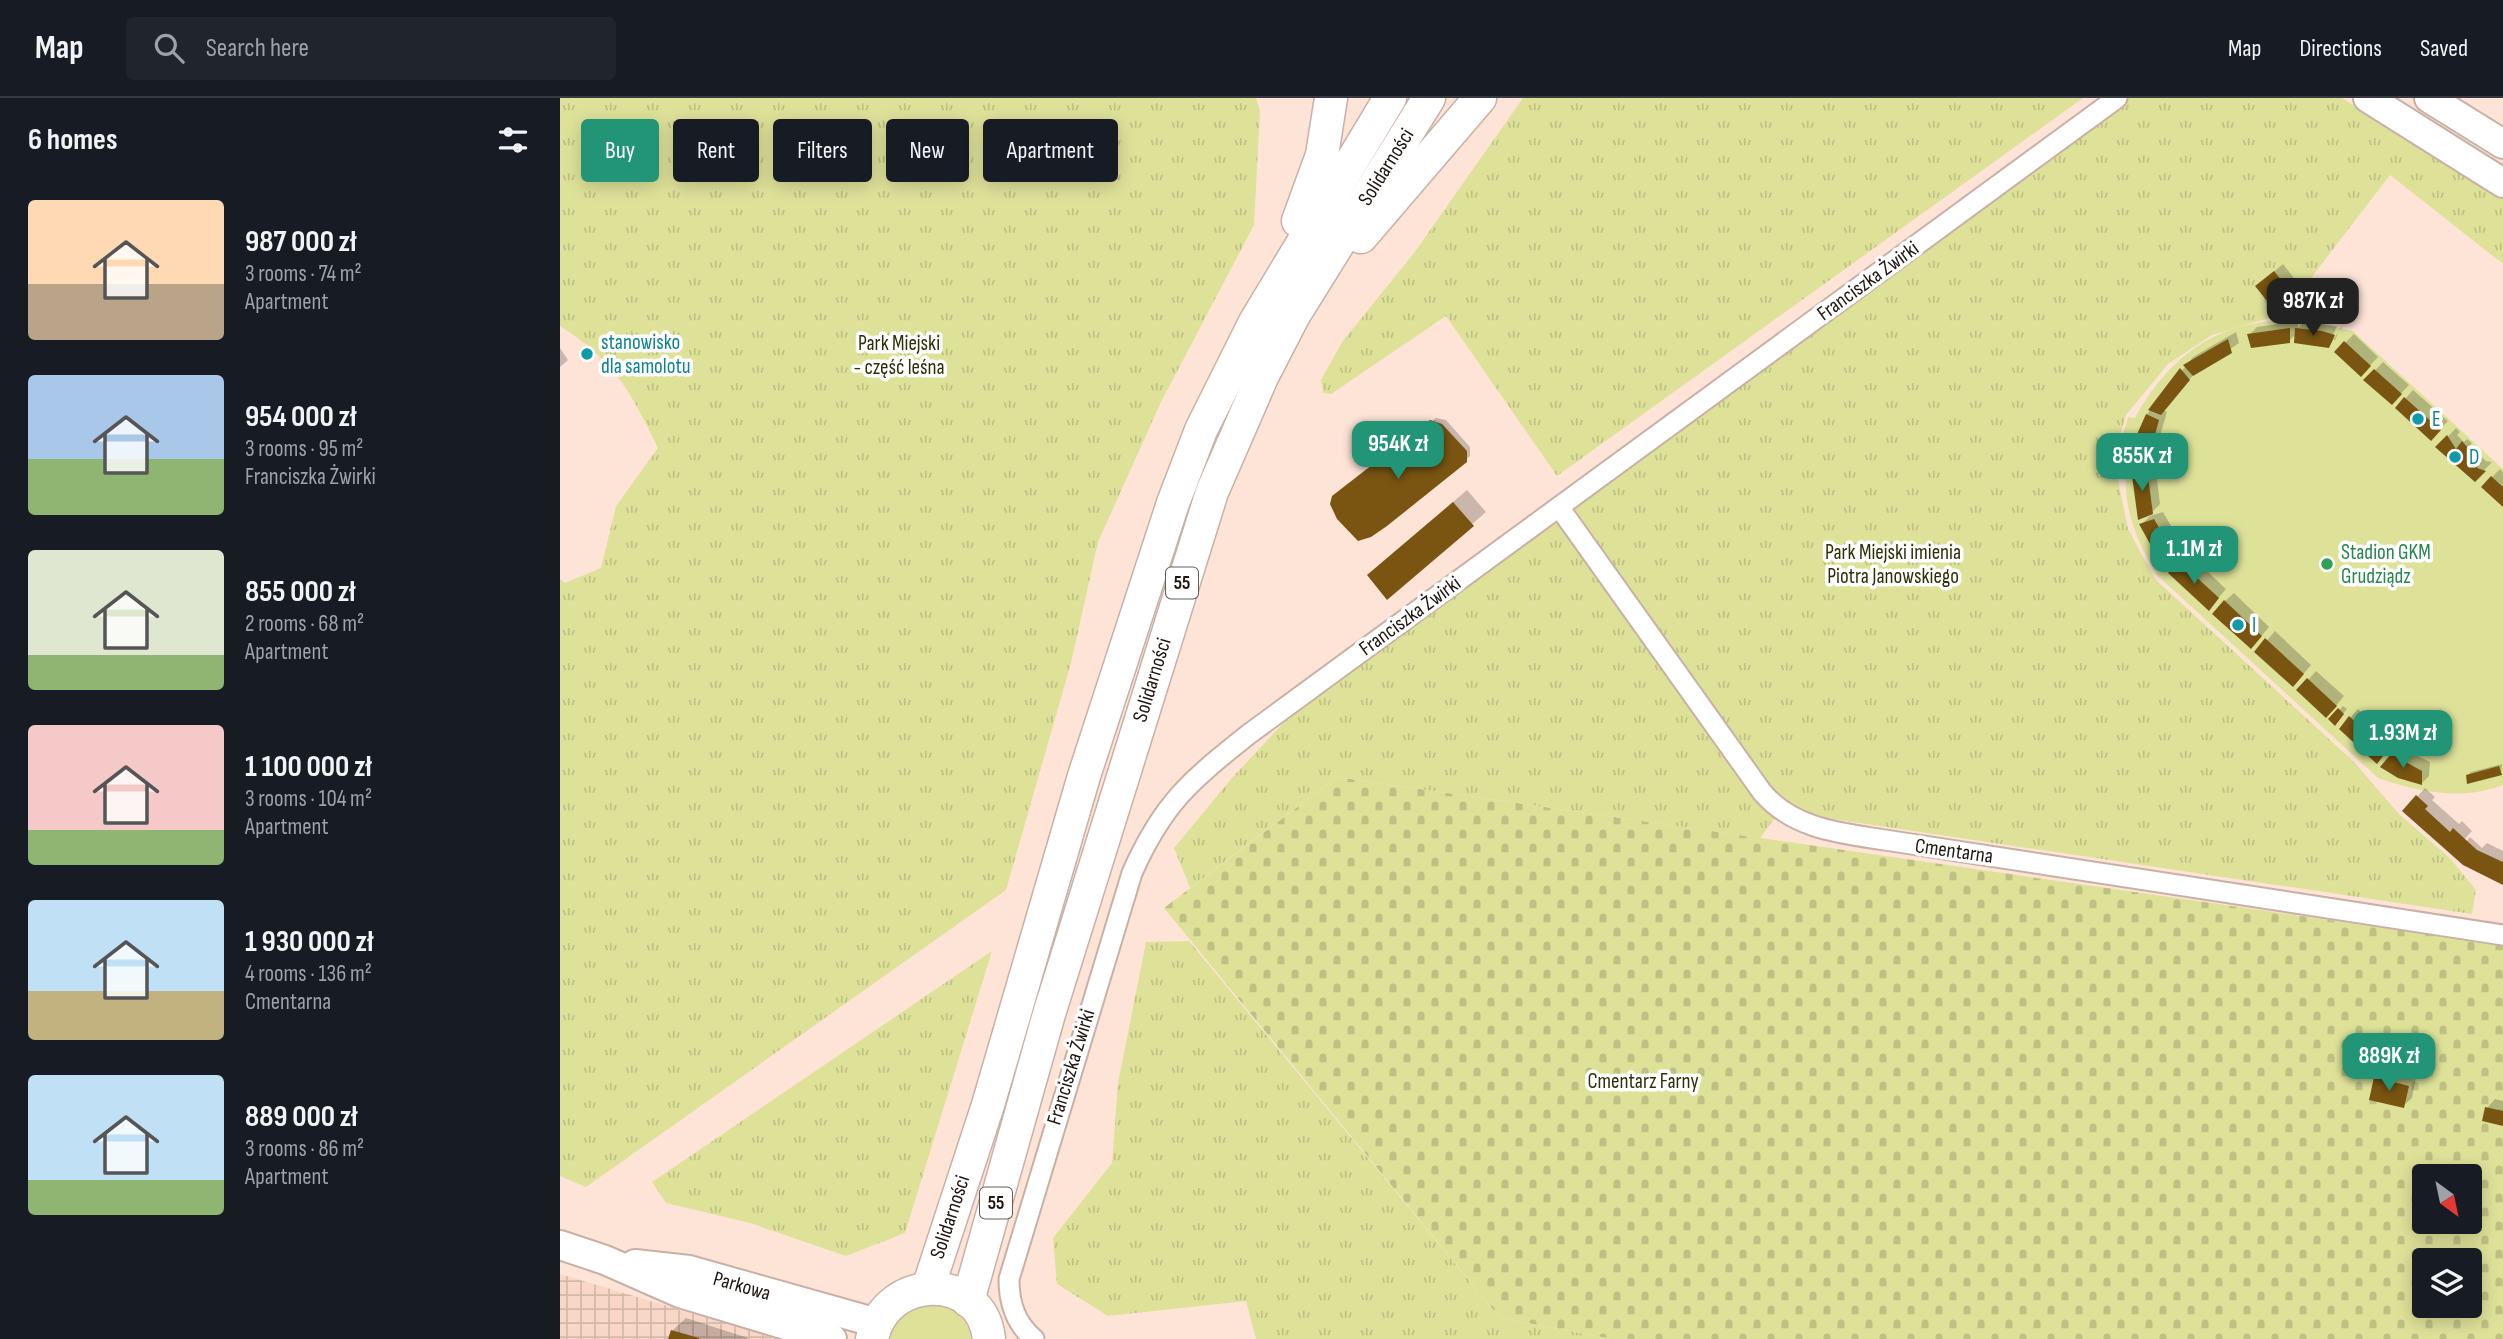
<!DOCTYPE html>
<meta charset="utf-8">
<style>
:root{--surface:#171b24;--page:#20242c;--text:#f1f3f6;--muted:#9ea1a6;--line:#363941;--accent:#239577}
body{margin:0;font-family:"Sofia Sans Condensed",sans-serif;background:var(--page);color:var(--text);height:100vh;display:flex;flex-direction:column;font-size:26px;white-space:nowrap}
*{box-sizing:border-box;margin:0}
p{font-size:23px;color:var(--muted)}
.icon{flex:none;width:38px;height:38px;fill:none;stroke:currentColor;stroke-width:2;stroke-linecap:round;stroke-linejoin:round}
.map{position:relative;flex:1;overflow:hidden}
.sheet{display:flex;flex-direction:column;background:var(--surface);width:560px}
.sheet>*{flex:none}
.guide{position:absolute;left:21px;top:21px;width:665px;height:63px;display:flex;gap:14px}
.needle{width:46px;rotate:147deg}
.buttons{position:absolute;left:1852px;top:1066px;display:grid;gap:14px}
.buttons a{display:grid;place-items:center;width:70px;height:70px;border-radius:7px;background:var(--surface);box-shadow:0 4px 18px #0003;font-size:35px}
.price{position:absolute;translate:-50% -60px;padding:0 16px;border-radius:14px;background:var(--accent);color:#fff;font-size:23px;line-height:46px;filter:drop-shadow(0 2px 4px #0008)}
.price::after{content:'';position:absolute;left:50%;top:42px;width:21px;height:16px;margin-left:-10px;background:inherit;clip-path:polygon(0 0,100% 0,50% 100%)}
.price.selected{background:#222;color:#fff}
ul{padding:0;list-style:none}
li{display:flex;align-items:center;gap:21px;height:175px;padding:0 28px}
li span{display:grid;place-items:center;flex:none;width:196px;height:140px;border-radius:7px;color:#555}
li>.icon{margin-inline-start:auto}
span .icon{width:84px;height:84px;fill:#fffc;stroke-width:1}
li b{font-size:30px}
h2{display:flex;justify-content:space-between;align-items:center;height:84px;padding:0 28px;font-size:30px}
.pill{padding:0 24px;border-radius:7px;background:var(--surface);box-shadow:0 4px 18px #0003;font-size:24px;line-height:63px}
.pill.selected{background:var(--accent);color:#fff}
header{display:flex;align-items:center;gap:42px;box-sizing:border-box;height:98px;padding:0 35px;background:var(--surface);border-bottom:2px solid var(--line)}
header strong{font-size:33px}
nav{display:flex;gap:38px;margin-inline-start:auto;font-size:24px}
.search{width:490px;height:63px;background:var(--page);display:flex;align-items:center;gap:18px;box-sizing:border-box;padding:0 24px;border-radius:7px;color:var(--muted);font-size:26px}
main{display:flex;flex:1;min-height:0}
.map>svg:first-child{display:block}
.industrial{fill:url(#industrial-grid)}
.grass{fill:#dee299}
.cemetery{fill:url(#cemetery-stones);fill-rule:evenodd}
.park{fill:url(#park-tufts)}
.shadow{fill:#0003;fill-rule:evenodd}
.building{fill:#7a5511}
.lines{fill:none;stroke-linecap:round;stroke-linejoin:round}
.street-casing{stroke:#c9b0a4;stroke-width:23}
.secondary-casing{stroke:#c9b0a4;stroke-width:32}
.primary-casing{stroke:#c9b0a4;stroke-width:35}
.street{stroke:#fff;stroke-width:19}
.secondary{stroke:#fff;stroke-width:28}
.primary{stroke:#fff;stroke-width:32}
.culture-dot{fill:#0f9aa8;stroke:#fff;stroke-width:2.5}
.leisure-dot{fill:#2e9e5b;stroke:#fff;stroke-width:2.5}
.labels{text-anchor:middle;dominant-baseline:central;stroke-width:7;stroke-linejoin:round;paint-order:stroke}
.shield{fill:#fff;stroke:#625c59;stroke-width:2}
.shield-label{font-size:19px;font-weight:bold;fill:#1f1612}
.street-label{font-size:21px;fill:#1f1612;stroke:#fff}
.culture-label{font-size:21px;fill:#0d838f;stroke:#fff;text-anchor:start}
.park-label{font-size:21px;fill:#2e2f06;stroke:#fff}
.leisure-label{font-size:21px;fill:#27864d;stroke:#fff;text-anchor:start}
</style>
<header>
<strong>Map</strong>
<div class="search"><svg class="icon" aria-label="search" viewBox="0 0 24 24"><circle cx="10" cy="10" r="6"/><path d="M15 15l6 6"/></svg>Search here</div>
<nav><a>Map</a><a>Directions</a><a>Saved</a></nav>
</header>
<main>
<section class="sheet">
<h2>6 homes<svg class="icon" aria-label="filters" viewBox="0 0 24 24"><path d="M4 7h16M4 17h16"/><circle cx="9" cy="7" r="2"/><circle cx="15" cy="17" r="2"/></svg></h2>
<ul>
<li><span style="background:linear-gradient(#ffd9b3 60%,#b9a48a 0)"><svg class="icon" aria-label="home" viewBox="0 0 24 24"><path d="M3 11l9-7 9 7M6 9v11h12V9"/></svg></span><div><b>987 000 zł</b><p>3 rooms · 74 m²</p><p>Apartment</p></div></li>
<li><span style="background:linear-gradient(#a9c7e8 60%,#8fb573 0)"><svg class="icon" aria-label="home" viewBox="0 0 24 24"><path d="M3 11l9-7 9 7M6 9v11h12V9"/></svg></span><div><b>954 000 zł</b><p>3 rooms · 95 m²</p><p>Franciszka Żwirki</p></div></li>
<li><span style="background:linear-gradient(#dfe7d0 75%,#8fb573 0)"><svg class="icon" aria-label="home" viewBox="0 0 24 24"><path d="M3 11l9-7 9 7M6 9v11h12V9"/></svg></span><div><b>855 000 zł</b><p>2 rooms · 68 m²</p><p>Apartment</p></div></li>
<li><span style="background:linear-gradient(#f6c9c9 75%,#8fb573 0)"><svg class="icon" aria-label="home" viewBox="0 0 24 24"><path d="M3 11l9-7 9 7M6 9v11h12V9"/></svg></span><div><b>1 100 000 zł</b><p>3 rooms · 104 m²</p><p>Apartment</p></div></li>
<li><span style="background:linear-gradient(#bfe0f5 65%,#c2b280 0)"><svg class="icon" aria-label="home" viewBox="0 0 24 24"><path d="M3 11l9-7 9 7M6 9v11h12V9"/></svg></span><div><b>1 930 000 zł</b><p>4 rooms · 136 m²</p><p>Cmentarna</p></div></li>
<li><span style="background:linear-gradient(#bfe0f5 75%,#8fb573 0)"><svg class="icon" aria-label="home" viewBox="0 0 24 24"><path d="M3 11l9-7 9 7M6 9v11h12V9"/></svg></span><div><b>889 000 zł</b><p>3 rooms · 86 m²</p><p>Apartment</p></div></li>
</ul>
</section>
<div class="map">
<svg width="1943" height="1241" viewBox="0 0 1943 1241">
<defs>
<pattern id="industrial-grid" width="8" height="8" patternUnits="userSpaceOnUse" patternTransform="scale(1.75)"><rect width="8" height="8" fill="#f8d7c6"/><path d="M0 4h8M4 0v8" fill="none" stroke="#d4b8a9"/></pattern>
<pattern id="cemetery-stones" width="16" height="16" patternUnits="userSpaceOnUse" patternTransform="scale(1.75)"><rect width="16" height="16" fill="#dee299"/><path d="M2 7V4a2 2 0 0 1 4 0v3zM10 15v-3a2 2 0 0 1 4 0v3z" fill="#bec183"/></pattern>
<pattern id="park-tufts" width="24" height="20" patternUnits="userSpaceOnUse" patternTransform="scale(1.75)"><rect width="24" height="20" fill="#dee299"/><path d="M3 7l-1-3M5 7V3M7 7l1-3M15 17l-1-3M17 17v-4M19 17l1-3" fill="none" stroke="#bec183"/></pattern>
</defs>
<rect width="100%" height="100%" fill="#fee4d7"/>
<polygon class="industrial" points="0,1176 218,1241 0,1241"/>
<g class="grass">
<path d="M1729,214L1752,216L1751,224L1793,233L1943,371V687C1902,703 1859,694 1818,680L1598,478C1571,436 1561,400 1567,350L1561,344L1568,319L1575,320C1607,262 1654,223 1724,223Z"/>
<path d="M368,1206C393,1207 405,1218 414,1241H330C334,1221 348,1211 368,1206Z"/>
</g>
<path class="cemetery" d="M777,679L1943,847V1241H1052L940,1220L604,810ZM1864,1078H1909V1124H1864ZM1864,1162H1909V1208H1864Z"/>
<g class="park">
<path d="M0,0H696L700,13L694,127L601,304L538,444L511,565L446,792L26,1089L0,1078V481L5,485L41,470L56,408L98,350C70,293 55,263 0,228Z"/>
<polygon points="963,0 1523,0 997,378 886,218 771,296 763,295 761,282 782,244 854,155"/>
<polygon points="1566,0 1782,0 1943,101 1943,166 1830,77 1754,176 1742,198 1709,220 1652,237 1608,266 1566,317 1558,344 1562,357 1558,382 1568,431 1595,481 1795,665 1839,716 1890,760 1916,792 1912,816 1273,721 1224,708 1200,740 777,679 630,790 614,750 671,681 727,621"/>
<polygon points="629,843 940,1220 1052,1241 696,1241 686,1203 548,1218 497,1186 493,1140 552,1065 558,985 586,844"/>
<polygon points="432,853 345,1135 286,1158 190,1125 106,1105 92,1084"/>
</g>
<g class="shadow">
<polygon points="1723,166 1737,184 1729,192 1697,188"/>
<path d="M1738,223V230L1745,223L1782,229L1769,248L1736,236L1729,243L1689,237L1697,229ZM1777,228L1781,229L1775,242H1771Z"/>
<polygon points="1676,234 1679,245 1635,275 1603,312 1607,314 1595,355 1587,363 1595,364 1600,406 1592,414 1573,371 1580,364 1574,364 1587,316 1633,259"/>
<polygon points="1794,236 1818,259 1801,277 1776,254"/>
<polygon points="0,250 8,262 0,269"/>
<polygon points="1823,264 1849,287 1832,305 1806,282"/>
<polygon points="1853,292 1888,323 1871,340 1837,310"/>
<polygon points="876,320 886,322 910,349 910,358 897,370 774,399"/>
<polygon points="1896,330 1900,334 1897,337 1904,344 1907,341 1912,345 1910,348 1926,363 1932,364 1915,382 1878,349"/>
<polygon points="1940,371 1943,374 1943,407 1923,388"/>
<polygon points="907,392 926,414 828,499 822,465"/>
<polygon points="1603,414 1623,449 1605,468 1581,427 1590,418"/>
<polygon points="1629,456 1666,491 1649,511 1610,475"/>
<polygon points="1674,495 1709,529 1699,541 1665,503"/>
<polygon points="1715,533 1751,567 1741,579 1697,554"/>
<polygon points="1756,573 1784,598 1775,609 1739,592"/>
<polygon points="1783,608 1787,611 1778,622 1771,621"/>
<polygon points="1798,611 1823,634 1805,653 1790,620"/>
<polygon points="1823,643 1829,649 1821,660 1809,657"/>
<polygon points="1840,649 1870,664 1869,678 1861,686 1832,658"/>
<polygon points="1942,666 1941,676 1908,677 1911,674"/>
<polygon points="1865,690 1875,699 1872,702 1899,726 1902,723 1912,733 1897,749 1901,749 1910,739 1922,750 1927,745 1943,753 1943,785 1845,712"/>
<polygon points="1824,972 1856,979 1852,1000 1843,1008 1816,980"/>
<polygon points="1935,1001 1943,1003 1943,1026 1927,1010"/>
<polygon points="126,1220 188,1240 187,1241 110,1241 113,1232"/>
</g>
<g class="building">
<polygon points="1714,173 1730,193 1711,208 1695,188"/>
<polygon points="1730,230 1730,245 1691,250 1687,236"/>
<polygon points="1735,230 1762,233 1775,237 1769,250 1734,245"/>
<polygon points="1668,241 1672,255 1633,278 1623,267"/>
<polygon points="1784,243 1811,268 1801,279 1774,254"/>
<polygon points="1620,270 1630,282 1601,317 1588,312"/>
<polygon points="1814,271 1842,296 1832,307 1803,282"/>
<polygon points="1844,299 1881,332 1871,343 1835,310"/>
<polygon points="1586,316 1599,322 1587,366 1572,366 1578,334"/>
<polygon points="870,322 882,326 907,353 907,364 827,428 811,439 798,443 777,421 770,406 772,398"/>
<polygon points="1887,337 1896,351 1902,343 1921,365 1917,370 1926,373 1915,384 1875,349"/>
<polygon points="1571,370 1587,371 1593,416 1578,422"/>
<polygon points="1931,378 1943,389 1943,409 1921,389"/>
<polygon points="893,404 914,428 827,502 807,477"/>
<polygon points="1594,421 1616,459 1604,471 1579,426"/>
<polygon points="1619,463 1659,500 1649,513 1608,475"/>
<polygon points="1664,502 1702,538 1691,551 1652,516"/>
<polygon points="1705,540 1744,576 1733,589 1694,554"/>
<polygon points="1747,580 1777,608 1766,620 1736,592"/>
<polygon points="1778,610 1784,616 1775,628 1768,621"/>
<polygon points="1789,618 1816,643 1805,655 1779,631"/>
<polygon points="1818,645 1827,653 1817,666 1807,657"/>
<polygon points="1831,656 1862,673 1862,687 1838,680 1820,669"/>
<polygon points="1939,668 1942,677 1907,686 1906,677"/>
<polygon points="1856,697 1868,708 1865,711 1890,734 1893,730 1917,752 1943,764 1943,787 1903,767 1842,713"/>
<polygon points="1814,979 1849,988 1844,1010 1809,1002"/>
<polygon points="1925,1009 1943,1013 1943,1028 1922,1023"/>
<polygon points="111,1232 139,1240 139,1241 108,1241"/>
</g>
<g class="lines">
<g class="street-casing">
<g id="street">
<path d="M999,409L1202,694C1233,731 1280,735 1325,742L1943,837"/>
<path d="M474,1241C455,1225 449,1205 449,1181L572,775C603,705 630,683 689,636L1557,0"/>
</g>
</g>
<g class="secondary-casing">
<g id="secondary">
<polyline points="1808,0 1943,85"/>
<polyline points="1869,0 1943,46"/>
<polyline points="0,1147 45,1162 120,1195 272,1241"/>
<polyline points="75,1166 129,1172 317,1225"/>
</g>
</g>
<g class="primary-casing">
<g id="primary">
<polyline points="738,123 762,57 771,0"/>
<polyline points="801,139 920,0"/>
<polyline points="368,1190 428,1007 524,678 613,405 641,332 695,224 830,0"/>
<polyline points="408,1203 489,916 652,394 702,279 734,217 869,0"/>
<path d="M312,1241C325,1175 422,1173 429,1241"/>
</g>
</g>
<use href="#street" class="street"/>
<use href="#secondary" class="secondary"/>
<use href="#primary" class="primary"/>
</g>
<g class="culture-dot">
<circle cx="27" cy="256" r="7"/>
<circle cx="1858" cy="321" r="7"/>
<circle cx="1895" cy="359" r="7"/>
<circle cx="1678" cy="527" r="7"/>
</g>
<circle class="leisure-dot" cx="1767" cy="466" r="7"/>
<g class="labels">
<g class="shield">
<rect x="606" y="469.5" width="32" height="31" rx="5"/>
<rect x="420" y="1089.5" width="32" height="31" rx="5"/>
</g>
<g class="shield-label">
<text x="622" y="485">55</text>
<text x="436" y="1105">55</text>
</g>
<g class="street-label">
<text transform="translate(826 69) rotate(-58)">Solidarności</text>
<text transform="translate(1308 183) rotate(-36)">Franciszka Żwirki</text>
<text transform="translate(850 518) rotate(-36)">Franciszka Żwirki</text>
<text transform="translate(592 582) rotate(-73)">Solidarności</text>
<text transform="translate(1394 753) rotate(8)">Cmentarna</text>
<text transform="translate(511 969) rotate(-73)">Franciszka Żwirki</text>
<text transform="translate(390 1119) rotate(-72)">Solidarności</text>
<text transform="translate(182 1188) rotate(16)">Parkowa</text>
</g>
<g class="culture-label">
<text x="41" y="244">stanowisko<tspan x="41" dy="24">dla samolotu</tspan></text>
<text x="1872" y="321">E</text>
<text x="1909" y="359">D</text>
<text x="1692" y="527">I</text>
</g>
<g class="park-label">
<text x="339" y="245">Park Miejski<tspan x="339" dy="24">- część leśna</tspan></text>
<text x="1333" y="454">Park Miejski imienia<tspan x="1333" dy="24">Piotra Janowskiego</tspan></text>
<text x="1083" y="983">Cmentarz Farny</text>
</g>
<g class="leisure-label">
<text x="1781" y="454">Stadion GKM<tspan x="1781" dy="24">Grudziądz</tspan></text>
</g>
</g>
</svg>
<div class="buttons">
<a><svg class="needle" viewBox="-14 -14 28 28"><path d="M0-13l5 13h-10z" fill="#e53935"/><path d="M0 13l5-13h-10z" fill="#9ea1a6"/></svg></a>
<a><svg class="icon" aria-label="layers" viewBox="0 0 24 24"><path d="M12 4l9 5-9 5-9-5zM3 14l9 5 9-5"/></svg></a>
</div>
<b class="price selected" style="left:1753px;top:240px">987K zł</b>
<b class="price" style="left:838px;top:383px">954K zł</b>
<b class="price" style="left:1582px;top:395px">855K zł</b>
<b class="price" style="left:1634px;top:488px">1.1M zł</b>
<b class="price" style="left:1843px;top:672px">1.93M zł</b>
<b class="price" style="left:1829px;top:995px">889K zł</b>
<div class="guide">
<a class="pill selected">Buy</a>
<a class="pill">Rent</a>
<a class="pill">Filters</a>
<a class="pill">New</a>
<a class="pill">Apartment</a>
</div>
</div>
</main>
